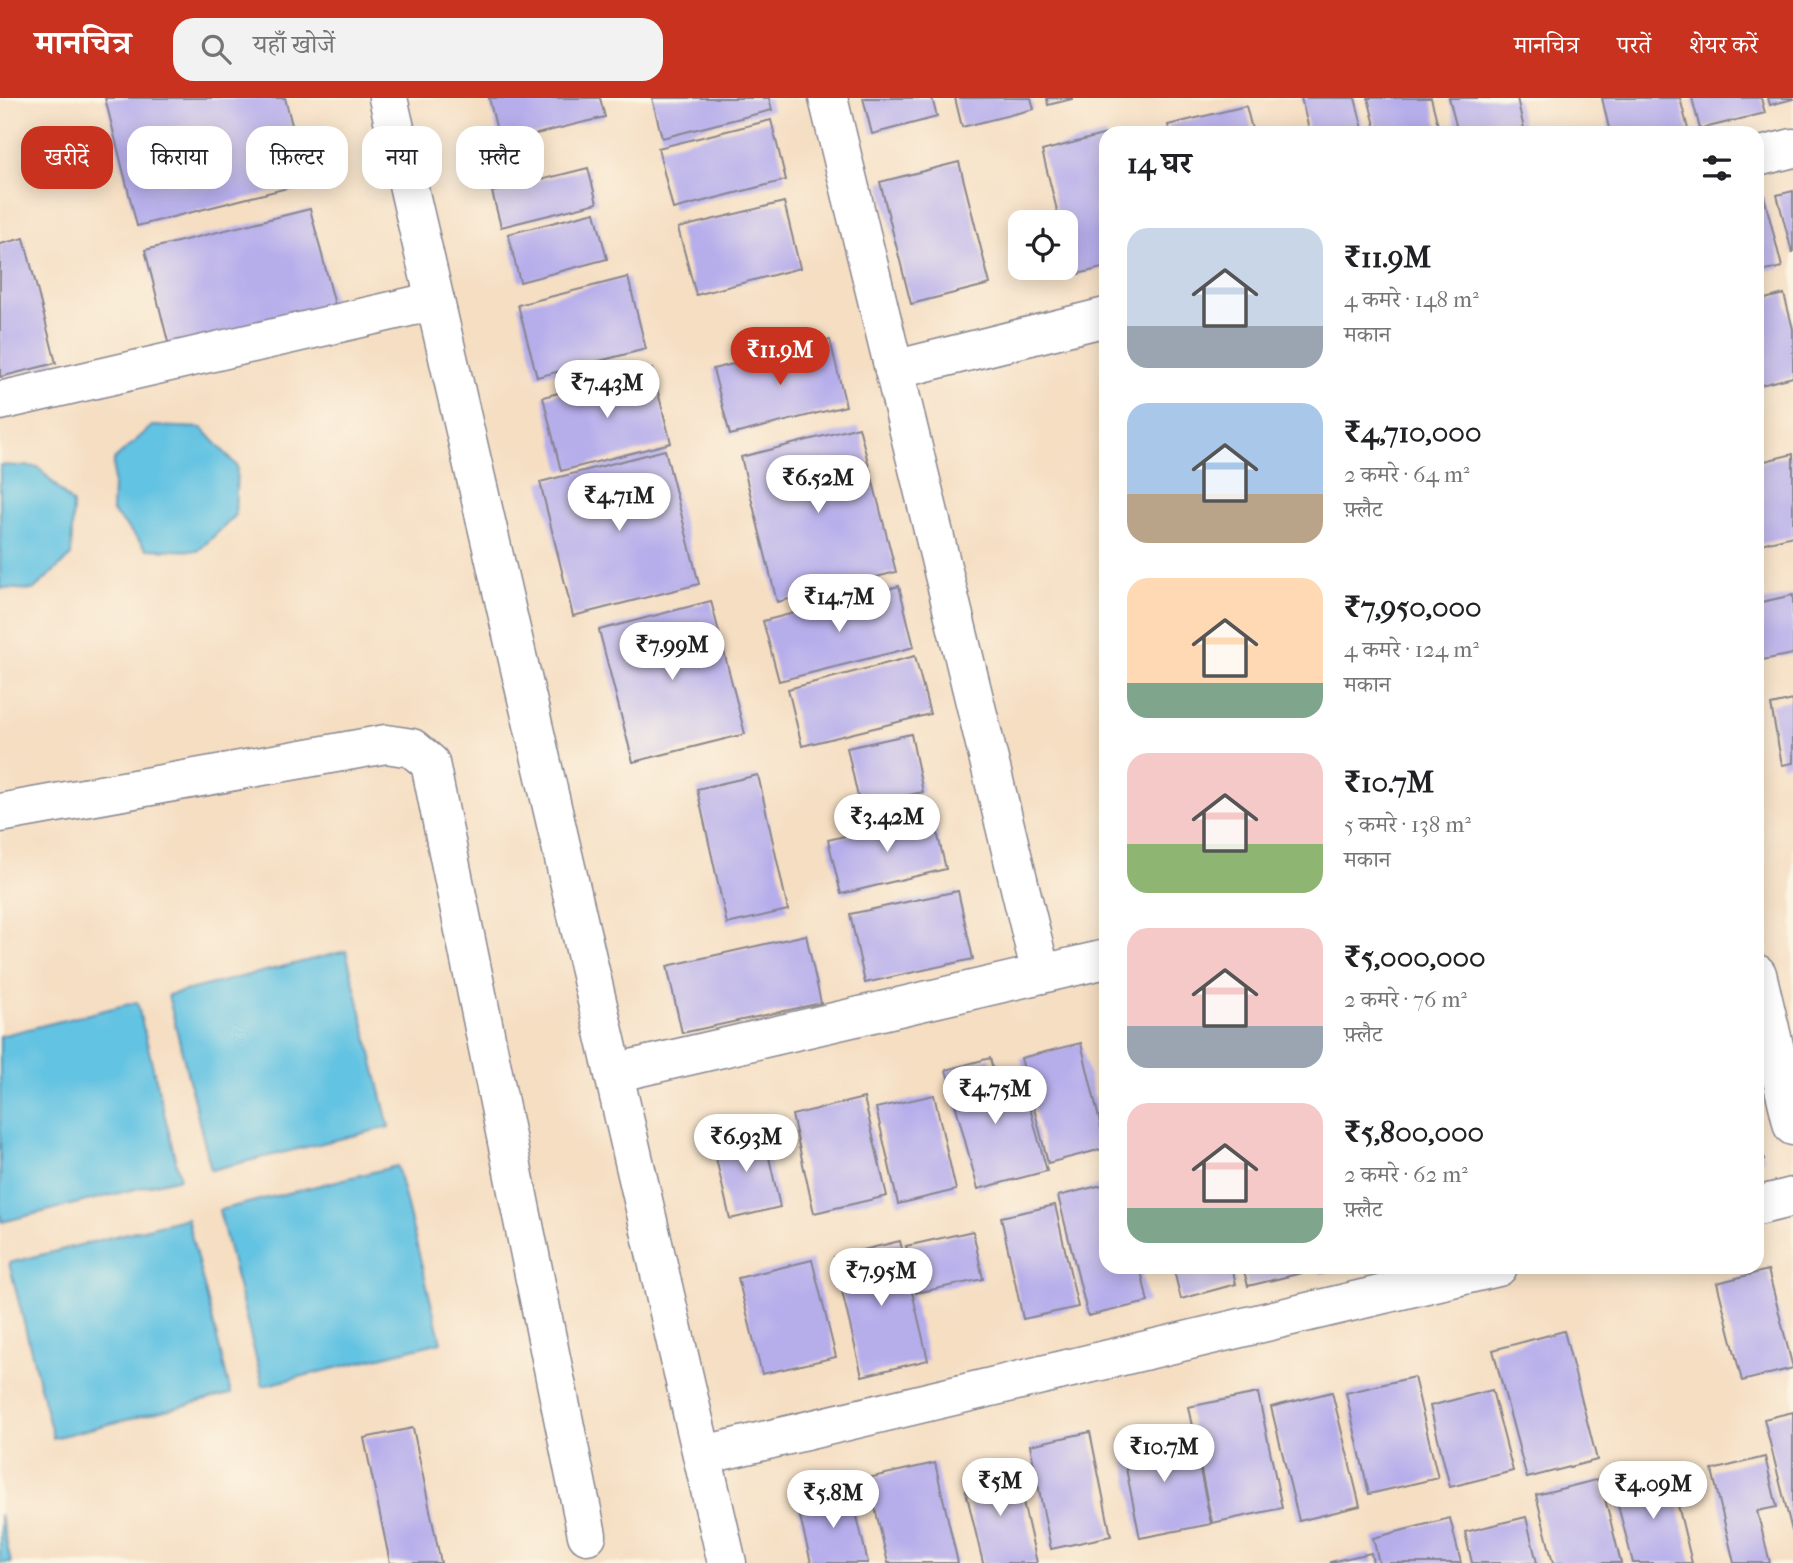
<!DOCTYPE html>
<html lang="hi">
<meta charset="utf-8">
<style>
:root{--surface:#fff;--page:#f2f2f2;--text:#202124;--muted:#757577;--accent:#c8321e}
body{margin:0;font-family:"IM FELL French Canon","Noto Serif Devanagari",serif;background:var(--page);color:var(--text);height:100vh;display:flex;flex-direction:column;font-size:26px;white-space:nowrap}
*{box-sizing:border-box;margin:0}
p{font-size:23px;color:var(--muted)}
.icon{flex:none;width:38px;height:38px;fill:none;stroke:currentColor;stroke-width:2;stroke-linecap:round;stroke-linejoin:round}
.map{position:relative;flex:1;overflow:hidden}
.drawer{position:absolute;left:1099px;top:28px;width:665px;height:1148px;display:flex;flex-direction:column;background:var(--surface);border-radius:21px;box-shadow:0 4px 18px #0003}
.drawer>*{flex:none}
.guide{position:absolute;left:21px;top:28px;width:665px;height:63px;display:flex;gap:14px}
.tools{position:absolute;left:1008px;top:112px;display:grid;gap:14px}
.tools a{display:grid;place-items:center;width:70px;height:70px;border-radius:14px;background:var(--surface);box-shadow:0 4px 18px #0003;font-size:35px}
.price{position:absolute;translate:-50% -60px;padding:0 16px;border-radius:24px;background:#fff;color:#222;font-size:23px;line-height:46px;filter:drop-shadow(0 2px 4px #0008)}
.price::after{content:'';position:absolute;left:50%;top:42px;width:21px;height:16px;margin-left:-10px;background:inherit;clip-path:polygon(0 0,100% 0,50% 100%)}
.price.current{background:var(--accent);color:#fff}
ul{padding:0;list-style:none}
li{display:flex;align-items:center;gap:21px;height:175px;padding:0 28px}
li span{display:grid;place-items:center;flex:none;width:196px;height:140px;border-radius:21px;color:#555}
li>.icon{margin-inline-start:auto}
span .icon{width:84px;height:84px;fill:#fffc;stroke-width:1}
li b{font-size:30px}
h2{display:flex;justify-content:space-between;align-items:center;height:84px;padding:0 28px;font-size:30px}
.tag{padding:0 24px;border-radius:21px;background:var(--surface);box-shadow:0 4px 18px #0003;font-size:24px;line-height:63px}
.tag.current{background:var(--accent);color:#fff}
header{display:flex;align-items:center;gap:42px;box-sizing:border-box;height:98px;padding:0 35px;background:var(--accent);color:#fff}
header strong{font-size:33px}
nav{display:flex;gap:38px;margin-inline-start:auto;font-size:24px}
.search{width:490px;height:63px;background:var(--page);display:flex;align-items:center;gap:18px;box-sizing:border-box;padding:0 24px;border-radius:21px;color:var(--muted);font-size:26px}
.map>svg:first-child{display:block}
.water{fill:#64c3e2;stroke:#4079a0;stroke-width:2}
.building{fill:#b6adeb}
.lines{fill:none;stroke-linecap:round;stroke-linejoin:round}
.minor-casing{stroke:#888690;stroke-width:41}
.minor{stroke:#fff;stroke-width:38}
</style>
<header>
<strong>मानचित्र</strong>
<div class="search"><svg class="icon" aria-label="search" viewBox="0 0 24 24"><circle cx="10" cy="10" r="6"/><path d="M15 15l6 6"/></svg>यहाँ खोजें</div>
<nav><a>मानचित्र</a><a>परतें</a><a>शेयर करें</a></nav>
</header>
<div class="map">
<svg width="1793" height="1465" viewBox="0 0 1793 1465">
<rect width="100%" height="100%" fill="#fcf5e5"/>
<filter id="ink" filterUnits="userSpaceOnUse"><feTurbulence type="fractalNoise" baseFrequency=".0143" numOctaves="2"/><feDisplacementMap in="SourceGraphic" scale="14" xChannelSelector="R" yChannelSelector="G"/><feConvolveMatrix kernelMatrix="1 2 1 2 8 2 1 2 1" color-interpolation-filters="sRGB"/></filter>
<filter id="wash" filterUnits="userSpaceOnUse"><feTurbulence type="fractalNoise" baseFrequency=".00686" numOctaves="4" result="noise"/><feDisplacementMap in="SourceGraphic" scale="28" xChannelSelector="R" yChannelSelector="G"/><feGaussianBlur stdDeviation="1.57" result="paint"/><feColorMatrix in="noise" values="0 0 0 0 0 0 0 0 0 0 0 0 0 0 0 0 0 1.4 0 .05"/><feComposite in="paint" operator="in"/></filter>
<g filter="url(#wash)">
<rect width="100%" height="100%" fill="#f5dec2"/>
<g class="water">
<polygon points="152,328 202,330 237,368 235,418 198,453 147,451 112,413 114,362"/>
<polygon points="0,367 38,369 73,406 71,458 33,492 0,490"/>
<polygon points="346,853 389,1029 211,1072 168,897"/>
<polygon points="137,904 180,1080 2,1124 0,1115 0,938"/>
<polygon points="397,1068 441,1244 263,1288 219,1112"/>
<polygon points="187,1120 231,1296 53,1340 9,1165"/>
<polygon points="0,1416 11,1465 0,1465"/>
</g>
<g id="blocks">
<g class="building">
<polygon points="105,0 285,0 307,85 137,128"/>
<polygon points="489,0 600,0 605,19 500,45"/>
<polygon points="652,0 769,0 772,12 662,40"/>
<polygon points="863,0 932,0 937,19 872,36"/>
<polygon points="955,0 1031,0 1034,11 962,29"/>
<polygon points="1047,0 1072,0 1072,1 1048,7"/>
<polygon points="1301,0 1355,0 1364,35 1310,35"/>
<polygon points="1368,0 1431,0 1440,35 1377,35"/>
<polygon points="1449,0 1517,0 1525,35 1458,35"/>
<polygon points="1602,0 1680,0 1689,35 1610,35"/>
<polygon points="1692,0 1761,0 1765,15 1700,31"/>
<polygon points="1768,0 1793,0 1793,1 1770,7"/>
<polygon points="1246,8 1253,35 1170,35 1168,27"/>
<polygon points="771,22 786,82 673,111 658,50"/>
<polygon points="1106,36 1106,169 1074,177 1066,147 1066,124 1060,124 1042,53"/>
<polygon points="959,64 990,186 911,206 880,84"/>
<polygon points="588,70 597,105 501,129 492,94"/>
<polygon points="1793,93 1793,154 1792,154 1777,97"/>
<polygon points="1764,98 1782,169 1757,175 1757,100"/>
<polygon points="784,104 800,170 696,197 678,130"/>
<polygon points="310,111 335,207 169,248 145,152"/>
<polygon points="595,114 607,161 520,184 508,136"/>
<polygon points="24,140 56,265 0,279 0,146"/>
<polygon points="628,179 646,251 537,279 518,207"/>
<polygon points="1784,196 1793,231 1793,279 1757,288 1757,203"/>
<polygon points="830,242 846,308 730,337 713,271"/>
<polygon points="652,271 671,345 561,373 543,299"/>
<polygon points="859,329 896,474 777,504 741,359"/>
<polygon points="665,352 699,486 573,518 540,384"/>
<polygon points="1793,356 1793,438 1757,447 1757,365"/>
<polygon points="899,488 914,549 779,583 763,523"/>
<polygon points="1793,497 1793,556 1757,563 1757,505"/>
<polygon points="711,503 745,636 633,664 599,532"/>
<polygon points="915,558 930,616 802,648 788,591"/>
<polygon points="1793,602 1793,665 1782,667 1771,607"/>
<polygon points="911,636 923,694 860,708 847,650"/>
<polygon points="758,677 788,812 727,826 697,691"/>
<polygon points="933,717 946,771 841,796 828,742"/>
<polygon points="958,793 973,861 865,885 850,816"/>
<polygon points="806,837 821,905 682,935 667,868"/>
<polygon points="1081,945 1106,1050 1048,1065 1021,960"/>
<polygon points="990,960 999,995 1024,988 1047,1073 978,1091 946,972"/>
<polygon points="934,997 956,1092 898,1106 876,1010"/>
<polygon points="864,1000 887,1098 814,1115 792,1017"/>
<polygon points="763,1032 780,1109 730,1121 712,1043"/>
<polygon points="1757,1039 1764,1061 1757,1063"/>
<polygon points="1106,1086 1106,1169 1140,1169 1148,1204 1088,1218 1058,1098"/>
<polygon points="1055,1107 1078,1209 1023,1221 1001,1119"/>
<polygon points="973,1133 983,1181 916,1195 906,1148"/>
<polygon points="900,1143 928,1262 862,1278 834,1159"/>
<polygon points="812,1162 836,1259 762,1276 738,1180"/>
<polygon points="1173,1169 1232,1169 1236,1186 1181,1201"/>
<polygon points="1243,1169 1309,1169 1310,1173 1248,1188"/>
<polygon points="1318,1169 1347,1169 1347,1170 1320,1176"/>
<polygon points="1768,1172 1793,1270 1742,1283 1717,1185"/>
<polygon points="1564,1233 1597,1362 1527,1380 1493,1252"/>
<polygon points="1414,1279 1438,1380 1369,1396 1346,1295"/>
<polygon points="1492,1292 1513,1373 1450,1389 1430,1308"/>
<polygon points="1332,1294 1360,1408 1299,1423 1271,1309"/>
<polygon points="1258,1295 1282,1410 1212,1425 1188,1309"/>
<polygon points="1793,1314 1793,1433 1792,1433 1764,1321"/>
<polygon points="1175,1329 1181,1356 1196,1353 1211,1426 1140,1440 1120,1341"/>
<polygon points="413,1330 441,1465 390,1465 364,1340"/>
<polygon points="1090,1334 1111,1438 1051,1451 1030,1347"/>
<polygon points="1765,1359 1777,1409 1757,1413 1770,1465 1734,1465 1712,1372"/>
<polygon points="935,1365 958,1465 888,1465 868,1380"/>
<polygon points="1015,1369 1037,1465 983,1465 963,1381"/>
<polygon points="1670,1374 1692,1465 1633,1465 1613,1388"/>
<polygon points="1600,1381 1621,1465 1553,1465 1536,1397"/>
<polygon points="851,1393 868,1465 811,1465 797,1406"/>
<polygon points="1526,1419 1537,1465 1472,1465 1465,1434"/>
<polygon points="1450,1420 1461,1465 1379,1465 1373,1440"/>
<polygon points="1371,1455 1373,1465 1330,1465 1330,1464"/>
</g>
</g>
</g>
<g filter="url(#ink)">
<use href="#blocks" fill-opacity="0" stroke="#888690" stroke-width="2"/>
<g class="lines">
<g class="minor-casing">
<g id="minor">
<polyline points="388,0 727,1465"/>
<polyline points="828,0 1041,876"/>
<polyline points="1757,59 1793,50"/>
<polyline points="894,272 1106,219"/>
<polyline points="0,303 435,203"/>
<polyline points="0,715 386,646 412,650 430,665 587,1437"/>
<polyline points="1757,876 1793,1028"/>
<polyline points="614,975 1106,861"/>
<polyline points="1757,1108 1793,1099"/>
<polyline points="704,1357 1498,1169"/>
</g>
</g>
<use href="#minor" class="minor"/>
</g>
</g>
</svg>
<div class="tools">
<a><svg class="icon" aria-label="locate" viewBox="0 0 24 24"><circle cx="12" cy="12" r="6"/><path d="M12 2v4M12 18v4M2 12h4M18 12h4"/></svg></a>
</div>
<b class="price current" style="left:780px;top:289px">₹11.9M</b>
<b class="price" style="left:607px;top:322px">₹7.43M</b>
<b class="price" style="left:818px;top:417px">₹6.52M</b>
<b class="price" style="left:619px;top:435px">₹4.71M</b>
<b class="price" style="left:839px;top:536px">₹14.7M</b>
<b class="price" style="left:672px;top:584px">₹7.99M</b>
<b class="price" style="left:887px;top:756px">₹3.42M</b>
<b class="price" style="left:995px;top:1028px">₹4.75M</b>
<b class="price" style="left:746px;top:1076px">₹6.93M</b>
<b class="price" style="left:881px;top:1210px">₹7.95M</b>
<b class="price" style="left:1164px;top:1386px">₹10.7M</b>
<b class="price" style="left:1000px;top:1420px">₹5M</b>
<b class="price" style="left:1653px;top:1423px">₹4.09M</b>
<b class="price" style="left:833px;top:1432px">₹5.8M</b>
<div class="guide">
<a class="tag current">खरीदें</a>
<a class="tag">किराया</a>
<a class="tag">फ़िल्टर</a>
<a class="tag">नया</a>
<a class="tag">फ़्लैट</a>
</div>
<section class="drawer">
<h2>14 घर<svg class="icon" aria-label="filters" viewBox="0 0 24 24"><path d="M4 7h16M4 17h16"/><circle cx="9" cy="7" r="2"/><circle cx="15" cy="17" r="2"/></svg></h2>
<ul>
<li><span style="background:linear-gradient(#c9d6e8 70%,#9aa5b1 0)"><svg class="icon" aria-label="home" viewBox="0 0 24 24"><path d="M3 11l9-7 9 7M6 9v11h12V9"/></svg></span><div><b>₹11.9M</b><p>4 कमरे · 148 m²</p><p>मकान</p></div></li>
<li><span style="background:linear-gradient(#a9c7e8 65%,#b9a48a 0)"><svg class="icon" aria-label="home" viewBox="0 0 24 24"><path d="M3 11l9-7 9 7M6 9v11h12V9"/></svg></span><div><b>₹4,710,000</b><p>2 कमरे · 64 m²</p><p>फ़्लैट</p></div></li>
<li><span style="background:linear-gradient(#ffd9b3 75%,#7fa58c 0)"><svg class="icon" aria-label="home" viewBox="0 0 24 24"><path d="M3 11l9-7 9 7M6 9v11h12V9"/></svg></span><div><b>₹7,950,000</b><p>4 कमरे · 124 m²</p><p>मकान</p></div></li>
<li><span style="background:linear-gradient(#f6c9c9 65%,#8fb573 0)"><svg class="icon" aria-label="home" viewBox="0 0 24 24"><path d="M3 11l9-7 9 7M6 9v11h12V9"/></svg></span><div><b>₹10.7M</b><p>5 कमरे · 138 m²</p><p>मकान</p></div></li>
<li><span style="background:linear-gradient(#f6c9c9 70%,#9aa5b1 0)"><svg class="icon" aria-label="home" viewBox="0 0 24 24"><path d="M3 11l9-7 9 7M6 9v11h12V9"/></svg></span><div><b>₹5,000,000</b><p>2 कमरे · 76 m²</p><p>फ़्लैट</p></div></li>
<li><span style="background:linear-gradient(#f6c9c9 75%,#7fa58c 0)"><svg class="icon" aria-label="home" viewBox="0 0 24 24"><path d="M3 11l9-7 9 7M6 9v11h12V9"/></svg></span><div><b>₹5,800,000</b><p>2 कमरे · 62 m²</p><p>फ़्लैट</p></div></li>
</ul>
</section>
</div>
